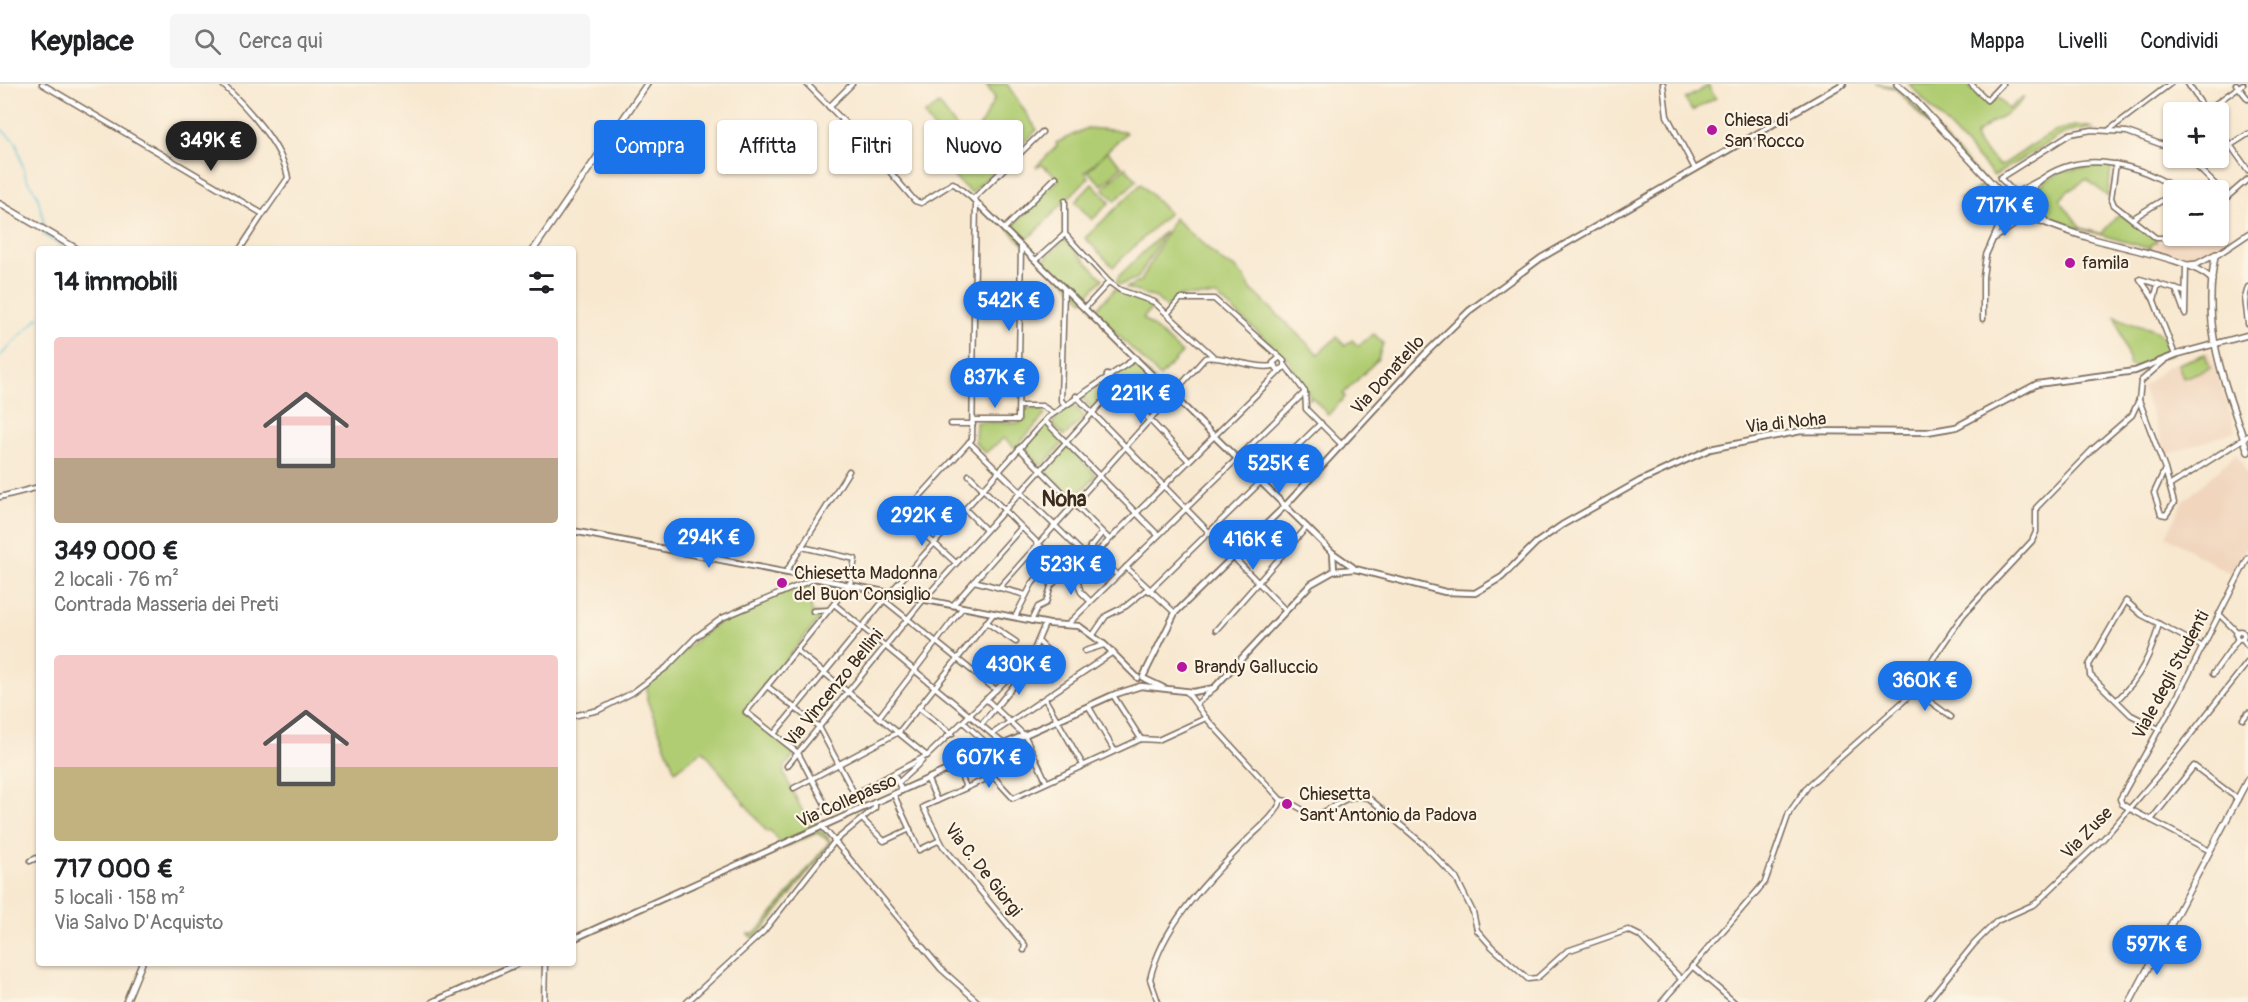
<!DOCTYPE html>
<html lang="it">
<meta charset="utf-8">
<style>
:root{--surface:#fff;--page:#f6f6f6;--text:#202124;--muted:#757577;--line:#e0e0e0;--accent:#1a73e8}
body{margin:0;font-family:Pangolin,sans-serif;background:var(--page);color:var(--text);height:100vh;display:flex;flex-direction:column;font-size:22px;white-space:nowrap}
*{box-sizing:border-box;margin:0}
p{font-size:20px;color:var(--muted)}
.icon{flex:none;width:33px;height:33px;fill:none;stroke:currentColor;stroke-width:2;stroke-linecap:round;stroke-linejoin:round}
.map{position:relative;flex:1;overflow:hidden}
.side{position:absolute;left:36px;top:162px;width:540px;height:720px;display:flex;flex-direction:column;background:var(--surface);border-radius:6px;box-shadow:0 2px 4px #0004}
.side>*{flex:none}
.top-card{position:absolute;left:594px;top:36px;width:570px;height:54px;display:flex;gap:12px}
.controls{position:absolute;left:2163px;top:18px;display:grid;gap:12px}
.controls a{display:grid;place-items:center;width:66px;height:66px;border-radius:6px;background:var(--surface);box-shadow:0 2px 4px #0004;font-size:30px}
.price{position:absolute;translate:-50% -51px;padding:0 14px;border-radius:21px;background:var(--accent);color:#fff;font-size:20px;line-height:39px;filter:drop-shadow(0 2px 3px #0008)}
.price::after{content:'';position:absolute;left:50%;top:36px;width:18px;height:14px;margin-left:-9px;background:inherit;clip-path:polygon(0 0,100% 0,50% 100%)}
.price.active{background:#222;color:#fff}
ul{padding:0;list-style:none}
li{display:grid;align-content:center;gap:12px;height:318px;padding:0 18px}
li span{display:grid;place-items:center;height:186px;border-radius:6px;color:#555}
li>.icon{margin-inline-start:auto}
span .icon{width:108px;height:108px;fill:#fffc;stroke-width:1}
li b{font-size:26px}
h2{display:flex;justify-content:space-between;align-items:center;height:72px;padding:0 18px;font-size:26px}
.pill{padding:0 21px;border-radius:6px;background:var(--surface);box-shadow:0 2px 4px #0004;font-size:21px;line-height:54px}
.pill.active{background:var(--accent);color:#fff}
header{display:flex;align-items:center;gap:36px;box-sizing:border-box;height:84px;padding:0 30px;background:var(--surface);border-bottom:2px solid var(--line)}
header strong{font-size:28px}
nav{display:flex;gap:33px;margin-inline-start:auto;font-size:21px}
.search{width:420px;height:54px;background:var(--page);display:flex;align-items:center;gap:15px;box-sizing:border-box;padding:0 21px;border-radius:6px;color:var(--muted);font-size:22px}
.map>svg:first-child{display:block}
.built{fill:#f1d5bd}
.green{fill:#b1cd73;stroke:#767c48;stroke-width:1.5}
.lines{fill:none;stroke-linecap:round;stroke-linejoin:round}
.stream{stroke:#5ac3d6;stroke-width:1.5}
.minor-casing{stroke:#7d6c5c;stroke-width:7}
.tertiary-casing{stroke:#7d6c5c;stroke-width:8}
.secondary-casing{stroke:#7d6c5c;stroke-width:8}
.minor{stroke:#fff;stroke-width:4}
.tertiary{stroke:#fff;stroke-width:4.5}
.secondary{stroke:#fff;stroke-width:5}
.poi-dot{fill:#b5179e;stroke:#fcf5e5;stroke-width:2}
.labels{text-anchor:middle;dominant-baseline:central;stroke-width:4.5;stroke-linejoin:round;paint-order:stroke}
.poi-label{font-size:18px;fill:#3b2a1e;stroke:#fcf5e5;text-anchor:start}
.street-label{font-size:18px;fill:#3b2a1e;stroke:#fcf5e5}
.quarter-label{font-size:21px;font-weight:bold;fill:#3b2a1e;stroke:#fcf5e5}
</style>
<header>
<strong>Keyplace</strong>
<div class="search"><svg class="icon" aria-label="search" viewBox="0 0 24 24"><circle cx="10" cy="10" r="6"/><path d="M15 15l6 6"/></svg>Cerca qui</div>
<nav><a>Mappa</a><a>Livelli</a><a>Condividi</a></nav>
</header>
<div class="map">
<svg width="2248" height="918" viewBox="0 0 2248 918">
<rect width="100%" height="100%" fill="#fcf5e5"/>
<filter id="ink" filterUnits="userSpaceOnUse"><feTurbulence type="fractalNoise" baseFrequency=".0167" numOctaves="2"/><feDisplacementMap in="SourceGraphic" scale="12" xChannelSelector="R" yChannelSelector="G"/><feConvolveMatrix kernelMatrix="1 2 1 2 8 2 1 2 1" color-interpolation-filters="sRGB"/></filter>
<filter id="wash" filterUnits="userSpaceOnUse"><feTurbulence type="fractalNoise" baseFrequency=".008" numOctaves="4" result="noise"/><feDisplacementMap in="SourceGraphic" scale="24" xChannelSelector="R" yChannelSelector="G"/><feGaussianBlur stdDeviation="1.35" result="paint"/><feColorMatrix in="noise" values="0 0 0 0 0 0 0 0 0 0 0 0 0 0 0 0 0 1.4 0 .05"/><feComposite in="paint" operator="in"/></filter>
<g filter="url(#wash)">
<rect width="100%" height="100%" fill="#f8e8d0"/>
<g class="built">
<polygon points="2219,147 2225,158 2197,175 2151,163 2157,157 2162,158 2175,152 2218,152"/>
<polygon points="2209,267 2236,347 2166,371 2142,304 2168,282"/>
<polygon points="2237,369 2248,393 2248,461 2232,491 2166,452 2182,419"/>
</g>
<g class="green">
<polygon points="986,0 1007,0 1037,46 971,109 953,92 995,14"/>
<polygon points="1875,0 1897,3 1987,100 1966,117 1960,115 1969,112 1981,101 1981,98 1895,4"/>
<path d="M1909,0H1966L1987,20L1998,14L2008,25L2024,12C2016,30 1988,36 1975,52L1979,62L2000,82C2026,68 2061,33 2092,44L2065,49L1994,92Z"/>
<polygon points="1708,2 1716,14 1692,27 1685,15"/>
<polygon points="939,20 966,56 956,74 924,31"/>
<polygon points="1087,44 1124,47 1126,49 1107,67 1122,82 1102,101 1088,87 1107,67 1085,88 1089,93 1023,160 1009,145 1059,95 1042,81 1036,83 1057,62 1056,59"/>
<path d="M2111,82L2108,113L2087,95L2068,107L2060,116L2081,144L2101,150L2120,129L2157,157L2151,161V165L2077,144L2042,128L2037,107C2052,83 2086,83 2111,82Z"/>
<polygon points="1125,83 1137,96 1115,117 1103,104"/>
<polygon points="1092,100 1110,118 1092,136 1075,118"/>
<polygon points="1141,100 1169,129 1113,183 1085,154"/>
<path d="M1174,134L1224,179C1236,181 1246,194 1250,204L1318,270L1337,253L1345,262L1352,256L1358,262L1374,250L1383,259L1378,275L1343,310L1345,313L1328,331L1312,313L1309,316V309L1295,292L1288,275L1217,212H1179L1167,224L1156,214L1126,204L1141,197Z"/>
<polygon points="1165,147 1138,194 1120,201 1116,198 1119,192"/>
<polygon points="1064,155 1103,195 1083,216 1043,177"/>
<polygon points="1115,205 1155,221 1143,234 1182,269 1160,293 1094,227"/>
<path d="M2116,232C2142,250 2157,233 2172,270L2136,284L2130,282Z"/>
<polygon points="2205,270 2210,284 2183,294 2178,280"/>
<polygon points="1136,278 1155,296 1136,318 1111,292"/>
<polygon points="1108,295 1114,302 1093,325 1081,313"/>
<polygon points="1072,320 1085,333 1064,352 1052,339"/>
<polygon points="1021,324 1041,325 1045,331 1015,364 1004,354 985,369 975,358 976,338 1020,339"/>
<polygon points="1045,340 1063,359 1042,382 1023,364"/>
<polygon points="1066,361 1096,391 1075,415 1044,385"/>
<polygon points="809,501 812,529 823,530 743,628 795,670 785,682 784,690 807,736 815,734 819,741 780,759 770,746 767,748 703,666 675,687 647,616 647,601 699,553 723,536 787,507"/>
<polygon points="817,746 825,749 831,759 767,841 753,855 748,850 754,850 766,838 830,757 817,749 762,773"/>
</g>
<g class="lines">
<g class="stream">
<polyline points="0,44 16,58 26,94 37,110 45,144"/>
<polyline points="44,149 44,151 66,165"/>
<polyline points="0,272 39,233"/>
</g>
</g>
</g>
<g filter="url(#ink)">
<g class="lines">
<g class="minor-casing">
<g id="minor">
<path d="M42,0L263,130L288,94C283,62 246,22 222,0"/>
<polyline points="807,0 867,61 915,117 921,119 953,99 973,115 1042,48"/>
<polyline points="1663,0 1667,32 1695,85"/>
<polyline points="1971,0 1987,16 2002,0"/>
<polyline points="2188,0 2206,27"/>
<polyline points="2236,0 2248,15"/>
<polyline points="829,23 852,0"/>
<polyline points="2204,28 2243,0"/>
<polyline points="2218,44 2248,86"/>
<polyline points="2109,46 2170,0"/>
<polyline points="2164,59 2174,52"/>
<polyline points="2218,69 2248,50"/>
<polyline points="2188,74 2228,113"/>
<polyline points="2116,80 2111,114 2114,121 2156,154 2164,154 2174,149"/>
<polyline points="2199,82 2212,74"/>
<polyline points="2045,93 2015,109 2000,94 2070,50 2092,46 2127,48 2174,65"/>
<path d="M2021,114C2030,107 2037,98 2046,92C2087,66 2141,81 2178,106"/>
<polyline points="2033,118 2035,103"/>
<polyline points="2218,121 2248,95"/>
<polyline points="2132,135 2174,109"/>
<polyline points="2000,140 2010,139 2019,130"/>
<polyline points="1004,145 1056,93"/>
<polyline points="1065,150 1065,117"/>
<polyline points="1995,154 2027,132"/>
<polyline points="240,165 263,130"/>
<polyline points="1036,176 1065,150 1109,198 1120,206 1154,218 1214,273"/>
<polyline points="2248,203 2245,214 2248,240"/>
<polyline points="1064,205 1061,316 1065,321"/>
<polyline points="2176,205 2185,230 2186,181"/>
<polyline points="2154,216 2158,200"/>
<polyline points="1085,224 1109,198"/>
<polyline points="1168,229 1180,215 1214,215 1284,277 1284,284 1278,286 1273,279 1279,274"/>
<polyline points="1983,235 1983,193 1986,171 2006,126 1987,104 1984,107"/>
<polyline points="2175,271 2153,214 2140,195 2185,208"/>
<polyline points="1285,281 1305,308 1306,325 1342,361"/>
<polyline points="1107,291 1189,377"/>
<polyline points="1076,312 1286,527"/>
<polyline points="2139,316 2165,385 2174,419 2166,431 2161,430 2154,409 2165,385"/>
<polyline points="1019,322 1042,322 1053,329"/>
<polyline points="973,336 1018,336 1021,162"/>
<polyline points="1045,337 1158,451"/>
<polyline points="951,340 973,340"/>
<polyline points="969,358 1084,470"/>
<polyline points="1019,364 1109,455"/>
<polyline points="969,391 1078,499 1081,508 1090,517"/>
<polyline points="2169,402 2248,352"/>
<polyline points="0,413 39,403"/>
<polyline points="965,425 986,446"/>
<polyline points="1090,462 1117,491"/>
<polyline points="802,463 855,475 850,500 746,628 798,669 827,724"/>
<polyline points="1096,469 1281,286"/>
<polyline points="956,479 903,431 972,355 976,118"/>
<polyline points="1126,483 1175,529"/>
<polyline points="786,488 849,387"/>
<polyline points="1069,490 1102,449"/>
<polyline points="974,497 1026,511"/>
<path d="M999,504L1205,274C1218,270 1255,286 1273,282"/>
<polyline points="877,507 884,516 996,606"/>
<polyline points="1149,507 1321,339"/>
<polyline points="834,520 1004,660"/>
<polyline points="953,521 1021,444"/>
<polyline points="813,527 829,526"/>
<polyline points="2219,530 2237,548"/>
<polyline points="1015,533 1032,500 1052,475"/>
<polyline points="1031,537 1038,523 1046,519 1051,502 1065,487"/>
<polyline points="986,538 1016,558"/>
<polyline points="1067,541 1305,308"/>
<polyline points="1216,546 1307,443"/>
<circle cx="2240" cy="551" r="4"/>
<polyline points="1093,551 1106,532 1126,522 1147,505"/>
<polyline points="2242,554 2248,562"/>
<polyline points="1038,557 1052,571 1051,575 1056,584 1051,593"/>
<polyline points="796,566 927,672"/>
<polyline points="1085,567 1104,561"/>
<polyline points="2213,590 2238,555"/>
<polyline points="767,602 819,643 855,711"/>
<polyline points="1913,605 1951,633"/>
<polyline points="1113,611 1141,655"/>
<polyline points="986,615 1025,652 1046,697"/>
<polyline points="1045,615 1083,681"/>
<path d="M2117,616C2140,594 2151,571 2159,540"/>
<polyline points="1197,620 1214,604"/>
<polyline points="1089,623 1114,666"/>
<polyline points="919,624 952,650"/>
<polyline points="573,632 599,626 632,609 667,583 696,553 722,534 816,494"/>
<polyline points="879,633 963,523"/>
<polyline points="2243,635 2248,629"/>
<polyline points="963,638 994,666"/>
<polyline points="981,641 1025,588 1020,583"/>
<polyline points="2159,645 2131,631 2090,591 2089,581 2126,517 2142,531 2203,563"/>
<polyline points="774,650 895,503 1047,334 1136,274"/>
<polyline points="992,650 1113,568"/>
<polyline points="976,674 1013,714 1141,655 1158,656 1206,634"/>
<polyline points="787,682 924,515 1117,302"/>
<polyline points="957,683 966,703"/>
<polyline points="894,690 902,707"/>
<polyline points="993,692 923,723 943,762 1025,861 1024,866"/>
<polyline points="928,696 937,717"/>
<polyline points="898,699 922,677"/>
<polyline points="794,704 899,648 994,529"/>
<polyline points="894,711 919,766 938,757"/>
<path d="M1281,716L1287,717L1314,732C1335,726 1346,706 1370,715L1423,760L1456,794L1473,828L1477,846L1492,863L1528,895L1537,894L1567,867L1628,846L1640,852L1681,895"/>
<polyline points="808,735 928,671 1025,578 1033,568 1045,540"/>
<polyline points="862,735 884,757 910,745"/>
<polyline points="2151,736 2194,682 2238,715"/>
<polyline points="822,742 941,885 978,918"/>
<polyline points="2210,767 2130,725 2122,720 2120,715 2177,613 2248,474"/>
<polyline points="30,777 39,773"/>
<polyline points="1692,882 1734,918"/>
<polyline points="544,918 545,879"/>
<polyline points="687,918 763,848 835,757 875,724 875,718"/>
<path d="M1158,918L1150,895C1163,839 1209,795 1248,755C1258,745 1277,731 1281,716L1206,634L1187,608"/>
<polyline points="1662,918 1765,798 1789,729 1808,702 1906,615 1963,531 2032,457 2036,448 2036,424 2093,365 2132,331 2139,316 2141,297 2164,277"/>
<polyline points="1927,918 1974,860 1997,837 2035,820 2104,754 2161,688 2248,578"/>
</g>
</g>
<g class="tertiary-casing">
<g id="tertiary">
<polyline points="973,115 1333,469 1353,483"/>
<polyline points="573,447 1049,540 1079,542 1105,561 1138,594"/>
<polyline points="1333,469 1334,487"/>
<polyline points="1143,593 1175,529 1286,421 1426,269 1469,227 1541,174 1843,0"/>
<polyline points="1145,595 1162,603"/>
<polyline points="573,855 1113,611 1141,602 1193,608 1214,604 1311,500 1334,487 1355,485 1445,508 1475,509 1502,493 1536,459 1562,441 1640,397 1710,365 1801,347 1927,348 1956,343 2037,300 2135,287 2178,270 2248,251"/>
<polyline points="433,918 519,879"/>
</g>
</g>
<g class="secondary-casing">
<g id="secondary">
<polyline points="1897,0 1910,11 2015,124"/>
<circle cx="2025" cy="123" r="10"/>
<polyline points="0,120 77,165"/>
<polyline points="2034,122 2047,138"/>
<path d="M2028,132C2048,140 2069,148 2090,154C2118,163 2195,176 2212,196"/>
<path d="M2248,150L2215,172C2201,249 2225,298 2248,368"/>
<polyline points="534,165 647,0"/>
<polyline points="2188,181 2197,180 2216,170"/>
<polyline points="126,918 142,879"/>
<polyline points="2130,918 2248,695"/>
</g>
</g>
<use href="#minor" class="minor"/>
<use href="#tertiary" class="tertiary"/>
<use href="#secondary" class="secondary"/>
</g>
</g>
<g class="poi-dot">
<circle cx="1712" cy="46" r="6"/>
<circle cx="2070" cy="179" r="6"/>
<circle cx="782" cy="499" r="6"/>
<circle cx="1182" cy="583" r="6"/>
<circle cx="1287" cy="720" r="6"/>
</g>
<g class="labels">
<g class="poi-label">
<text x="1724" y="36">Chiesa di<tspan x="1724" dy="21">San Rocco</tspan></text>
<text x="2082" y="179">famila</text>
<text x="794" y="489">Chiesetta Madonna<tspan x="794" dy="21">del Buon Consiglio</tspan></text>
<text x="1194" y="583">Brandy Galluccio</text>
<text x="1299" y="710">Chiesetta<tspan x="1299" dy="21">Sant'Antonio da Padova</tspan></text>
</g>
<g class="street-label">
<text transform="translate(1388 291) rotate(-48)">Via Donatello</text>
<text transform="translate(1786 339) rotate(-6)">Via di Noha</text>
<text transform="translate(2171 591) rotate(-62)">Viale degli Studenti</text>
<text transform="translate(834 604) rotate(-51)">Via Vincenzo Bellini</text>
<text transform="translate(847 717) rotate(-24)">Via Collepasso</text>
<text transform="translate(2087 749) rotate(-46)">Via Zuse</text>
<text transform="translate(983 786) rotate(52)">Via C. De Giorgi</text>
</g>
<g class="quarter-label">
<text x="1064" y="415">Noha</text>
</g>
</g>
</svg>
<div class="controls">
<a>+</a>
<a>−</a>
</div>
<b class="price active" style="left:211px;top:88px">349K €</b>
<b class="price" style="left:2005px;top:153px">717K €</b>
<b class="price" style="left:1009px;top:248px">542K €</b>
<b class="price" style="left:995px;top:325px">837K €</b>
<b class="price" style="left:1141px;top:341px">221K €</b>
<b class="price" style="left:1279px;top:411px">525K €</b>
<b class="price" style="left:922px;top:463px">292K €</b>
<b class="price" style="left:709px;top:485px">294K €</b>
<b class="price" style="left:1253px;top:487px">416K €</b>
<b class="price" style="left:1071px;top:512px">523K €</b>
<b class="price" style="left:1019px;top:612px">430K €</b>
<b class="price" style="left:1925px;top:628px">360K €</b>
<b class="price" style="left:989px;top:705px">607K €</b>
<b class="price" style="left:2157px;top:892px">597K €</b>
<div class="top-card">
<a class="pill active">Compra</a>
<a class="pill">Affitta</a>
<a class="pill">Filtri</a>
<a class="pill">Nuovo</a>
</div>
<section class="side">
<h2>14 immobili<svg class="icon" aria-label="filters" viewBox="0 0 24 24"><path d="M4 7h16M4 17h16"/><circle cx="9" cy="7" r="2"/><circle cx="15" cy="17" r="2"/></svg></h2>
<ul>
<li><span style="background:linear-gradient(#f6c9c9 65%,#b9a48a 0)"><svg class="icon" aria-label="home" viewBox="0 0 24 24"><path d="M3 11l9-7 9 7M6 9v11h12V9"/></svg></span><div><b>349 000 €</b><p>2 locali · 76 m²</p><p>Contrada Masseria dei Preti</p></div></li>
<li><span style="background:linear-gradient(#f6c9c9 60%,#c2b280 0)"><svg class="icon" aria-label="home" viewBox="0 0 24 24"><path d="M3 11l9-7 9 7M6 9v11h12V9"/></svg></span><div><b>717 000 €</b><p>5 locali · 158 m²</p><p>Via Salvo D'Acquisto</p></div></li>
</ul>
</section>
</div>
